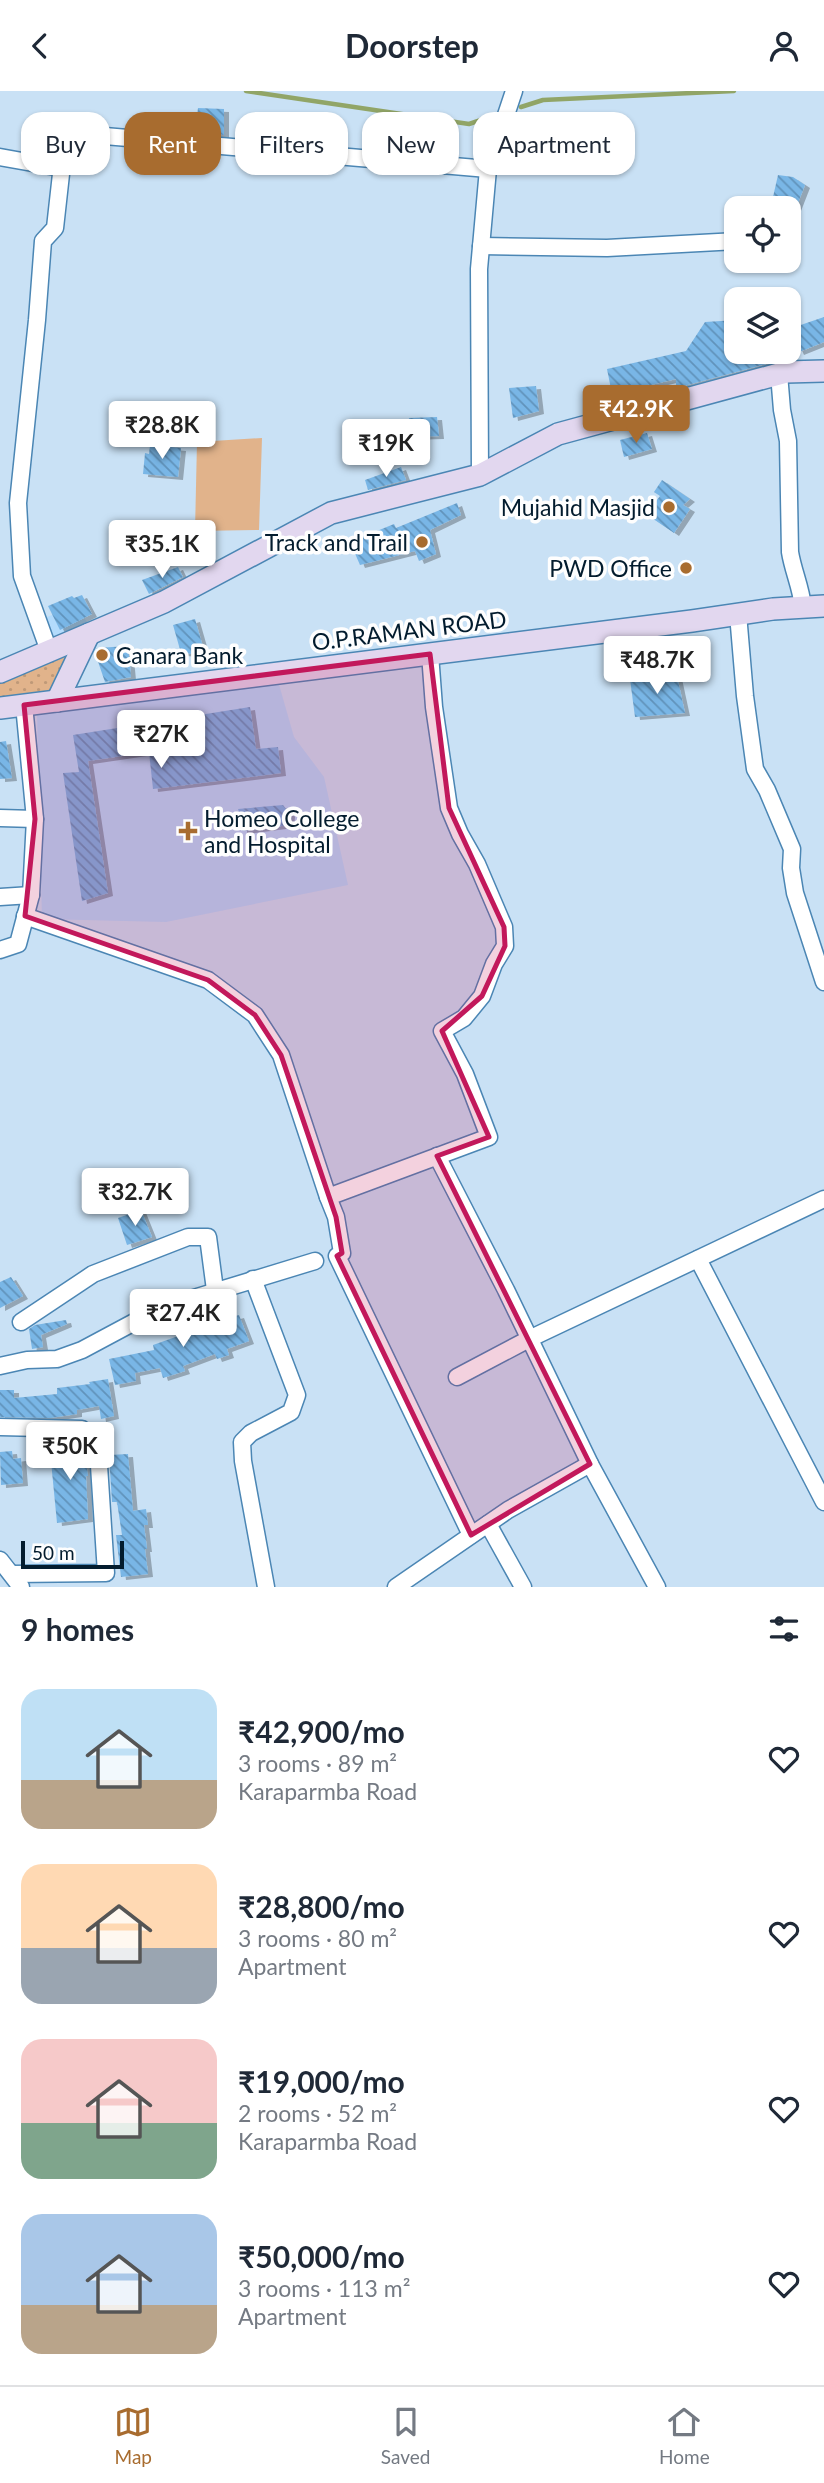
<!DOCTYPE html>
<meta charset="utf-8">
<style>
:root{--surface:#fff;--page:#f6f6f7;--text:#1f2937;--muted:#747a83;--line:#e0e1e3;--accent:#a86c2f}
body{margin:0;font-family:Lato,sans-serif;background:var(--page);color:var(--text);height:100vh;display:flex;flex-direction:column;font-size:26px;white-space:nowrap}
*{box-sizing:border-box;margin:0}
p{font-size:23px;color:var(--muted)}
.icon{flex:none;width:38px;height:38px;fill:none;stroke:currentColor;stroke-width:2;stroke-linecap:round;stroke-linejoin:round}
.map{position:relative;height:1496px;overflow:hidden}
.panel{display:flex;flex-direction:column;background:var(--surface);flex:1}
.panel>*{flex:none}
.top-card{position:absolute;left:21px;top:21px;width:782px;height:63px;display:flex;gap:14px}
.tools{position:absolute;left:724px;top:105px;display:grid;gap:14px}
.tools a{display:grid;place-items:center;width:77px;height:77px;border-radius:14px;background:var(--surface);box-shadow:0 2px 5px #0004;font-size:35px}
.scale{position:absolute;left:21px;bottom:18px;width:103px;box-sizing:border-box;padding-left:7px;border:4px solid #031c2e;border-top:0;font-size:19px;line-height:24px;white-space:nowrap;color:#031c2e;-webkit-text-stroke:5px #fefefe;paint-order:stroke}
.price{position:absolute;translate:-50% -60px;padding:0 16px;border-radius:7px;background:#fff;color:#222;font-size:23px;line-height:46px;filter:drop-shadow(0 2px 4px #0008)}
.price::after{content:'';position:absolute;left:50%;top:42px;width:21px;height:16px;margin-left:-10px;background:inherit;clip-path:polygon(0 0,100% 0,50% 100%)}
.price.selected{background:var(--accent);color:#fff}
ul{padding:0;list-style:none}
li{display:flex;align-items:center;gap:21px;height:175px;padding:0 21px}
li span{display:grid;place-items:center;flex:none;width:196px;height:140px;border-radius:21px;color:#555}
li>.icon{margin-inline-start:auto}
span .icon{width:84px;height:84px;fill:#fffc;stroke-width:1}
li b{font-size:30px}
h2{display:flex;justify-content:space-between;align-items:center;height:84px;padding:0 21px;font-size:30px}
.tag{padding:0 24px;border-radius:21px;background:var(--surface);box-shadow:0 2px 5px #0004;font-size:24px;line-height:63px}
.tag.selected{background:var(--accent);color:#fff}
header{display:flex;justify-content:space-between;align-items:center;height:91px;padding:0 21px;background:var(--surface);font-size:32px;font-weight:700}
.tabs{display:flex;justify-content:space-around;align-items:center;height:98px;border-top:2px solid var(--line);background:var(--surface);font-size:19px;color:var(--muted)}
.tabs a{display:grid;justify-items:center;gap:4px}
.tabs .selected{color:var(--accent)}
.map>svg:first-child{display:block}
.built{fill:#b3dbfc}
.park{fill:url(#park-dots)}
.pitch{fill:#e1b38b}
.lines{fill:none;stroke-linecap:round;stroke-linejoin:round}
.stream{stroke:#91a567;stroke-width:4.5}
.building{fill:url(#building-back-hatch);filter:url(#shadow)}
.street-casing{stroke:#4b86b4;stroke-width:19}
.secondary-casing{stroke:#4b86b4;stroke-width:24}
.street{stroke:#fff;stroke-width:16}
.secondary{stroke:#e2d7ef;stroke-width:21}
.marked{fill:#c2185b;fill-opacity:0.2;stroke:#c2185b;stroke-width:5;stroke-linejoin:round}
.poi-dot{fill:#a86c2f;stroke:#fefefe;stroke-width:2.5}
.labels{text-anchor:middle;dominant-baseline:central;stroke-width:7;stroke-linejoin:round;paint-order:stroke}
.poi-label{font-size:23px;fill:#031c2e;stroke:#fefefe;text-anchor:end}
.street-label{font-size:23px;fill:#031c2e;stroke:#fefefe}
</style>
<header><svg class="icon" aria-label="back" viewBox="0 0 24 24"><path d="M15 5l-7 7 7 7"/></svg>Doorstep<svg class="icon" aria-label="person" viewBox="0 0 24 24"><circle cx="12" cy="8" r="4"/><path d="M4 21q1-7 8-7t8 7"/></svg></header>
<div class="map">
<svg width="824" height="1496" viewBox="0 0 824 1496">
<defs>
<pattern id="park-dots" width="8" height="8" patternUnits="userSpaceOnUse" patternTransform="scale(1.75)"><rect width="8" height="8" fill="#e1b38b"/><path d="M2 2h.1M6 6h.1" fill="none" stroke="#bf9978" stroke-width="1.8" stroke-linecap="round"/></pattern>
<pattern id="building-back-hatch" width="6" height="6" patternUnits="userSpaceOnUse" patternTransform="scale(1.75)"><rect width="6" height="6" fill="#79b6e6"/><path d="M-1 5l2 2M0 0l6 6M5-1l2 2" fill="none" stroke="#6193bb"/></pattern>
<filter id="shadow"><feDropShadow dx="5" dy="3" stdDeviation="0" flood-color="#0004"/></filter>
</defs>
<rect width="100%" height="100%" fill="#c9e1f5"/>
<g class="built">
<polygon points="75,515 87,531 53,546 42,528"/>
<polygon points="278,590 294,646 324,686 348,794 166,831 42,828 37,621"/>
</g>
<polygon class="park" points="81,551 57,610 0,615 0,584"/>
<polygon class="pitch" points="262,347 259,439 195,440 197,351"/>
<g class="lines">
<g class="stream">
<polyline points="246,0 469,33 493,25"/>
<polyline points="521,16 543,9 734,0"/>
</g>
</g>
<g class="building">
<polygon points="198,17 224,18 224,44 195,40"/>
<polygon points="778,84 793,86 805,94 796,117 775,117 773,106"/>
<polygon points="824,226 824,251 799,261 789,238"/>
<polygon points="737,229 737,261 779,261 781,269 676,297 676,288 612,303 607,278 686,260 705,231"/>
<polygon points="536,295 539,320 513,327 509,297"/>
<polygon points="437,326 439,345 407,346 409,327"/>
<polygon points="362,330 385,331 389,341 365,346"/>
<polygon points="647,342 652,358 624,366 620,349"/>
<polygon points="150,354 181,357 178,386 143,383 145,362 149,363"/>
<polygon points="401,376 406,389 368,399 365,389"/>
<polygon points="662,389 690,408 683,414 690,418 674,442 646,423 660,405 654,401"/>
<polygon points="457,412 461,424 430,439 436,463 419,470 415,460 360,474 350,451 394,433 396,437"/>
<polygon points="178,476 183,486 149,503 142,489"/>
<polygon points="82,504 92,523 60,539 48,515 72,505 74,507"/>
<polygon points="195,528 203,556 194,563 181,562 173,534"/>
<polygon points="128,555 131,586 105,591 95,562 97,557"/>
<polygon points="677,585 685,622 635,626 630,588"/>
<polygon points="250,616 256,658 278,656 281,682 153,698 149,661 88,670 108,802 82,810 63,682 79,681 73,644"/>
<polygon points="6,650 12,687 0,688 0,651"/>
<polygon points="283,714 290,723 289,734 242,740 242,728 238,718"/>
<polygon points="141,1119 152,1146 127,1154 118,1127"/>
<polygon points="11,1186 23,1205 0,1217 0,1191"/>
<polygon points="231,1222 232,1226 239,1224 249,1250 227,1258 229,1264 217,1268 215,1263 183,1275 185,1280 163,1287 160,1277 135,1282 136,1290 115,1294 109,1268 154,1259 153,1254 198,1238 196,1232"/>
<polygon points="66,1229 67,1233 41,1244 43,1256 32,1258 29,1238 35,1234"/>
<polygon points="108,1288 114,1325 101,1328 99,1315 77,1319 77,1323 50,1327 0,1326 0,1299 14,1299 14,1307 57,1303 57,1297 90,1293 89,1291"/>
<polygon points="83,1350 88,1385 86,1385 88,1428 57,1432 50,1360 54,1360 53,1355"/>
<polygon points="12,1360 13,1368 21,1367 23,1392 1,1394 0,1361"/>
<polygon points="128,1363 133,1420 146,1418 148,1434 144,1434 147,1458 145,1458 148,1483 121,1486 116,1444 122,1444 117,1411 112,1411 109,1364"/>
</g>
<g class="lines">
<g class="street-casing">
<g id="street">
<polyline points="0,66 61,77"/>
<polyline points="481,155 607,157 737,150"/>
<path d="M779,283L782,319L788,350L790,461C793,480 801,496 803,516"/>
<polyline points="480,384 479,178 488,78 514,0"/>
<polyline points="738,523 745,605 755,678 767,699 792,758 791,777 795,802 824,891"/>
<polyline points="49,560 22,485 18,412 37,229 43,150 55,137 63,65 75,49 93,44 488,78"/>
<polyline points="430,563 434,616 449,717 460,743 477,773 504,836 505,855 494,873 482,905 464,927 442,940 465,983 489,1046 328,1106 336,1126 342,1162 337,1165 471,1444"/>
<polyline points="0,727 35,728"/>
<polyline points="0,806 31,804"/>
<polyline points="25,825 208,889 255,924 281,964 328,1106"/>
<polyline points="0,859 18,853 31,804 35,728 24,614"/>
<polyline points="437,1065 506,1199 590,1373 657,1496"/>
<polyline points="698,1168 824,1411"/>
<polyline points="253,1188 297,1304 291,1321 251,1342 242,1351 243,1370 266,1496"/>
<polyline points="21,1231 93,1183 188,1146 208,1146 215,1199"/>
<polyline points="0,1275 27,1269 57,1268 82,1259 140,1228 184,1210 315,1170"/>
<polyline points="457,1286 529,1248 824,1108"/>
<polyline points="0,1336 82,1338"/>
<polyline points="488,1433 523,1496"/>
<polyline points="0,1469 21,1496"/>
<polyline points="12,1483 106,1482 98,1359"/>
<polyline points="396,1496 508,1419 590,1373"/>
</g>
</g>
<g class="secondary-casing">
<g id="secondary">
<polyline points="0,581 164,511 331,422 480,384 558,343 786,281 824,280"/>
<polyline points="57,610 89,543"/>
<polyline points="0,617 692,530 773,518 824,515"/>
</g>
</g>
<use href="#street" class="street"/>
<use href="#secondary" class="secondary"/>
</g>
<path class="marked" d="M430,563L449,717L504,836L505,855L482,905L442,940L489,1046L437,1065L590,1373L471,1444L337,1165L342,1162L336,1126L281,964L255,924L208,889L25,825L35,728L24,614Z"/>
<g class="poi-dot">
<circle cx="669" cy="416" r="7"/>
<circle cx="422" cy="451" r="7"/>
<circle cx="686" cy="477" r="7"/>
<circle cx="102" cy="564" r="7"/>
<path d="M184.5 729.5h7v7h7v7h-7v7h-7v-7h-7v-7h7z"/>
</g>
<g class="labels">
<g class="poi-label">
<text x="655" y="416">Mujahid Masjid</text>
<text x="408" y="451">Track and Trail</text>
<text x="672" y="477">PWD Office</text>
<text x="116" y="564" text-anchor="start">Canara Bank</text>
<text x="204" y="727" text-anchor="start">Homeo College<tspan x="204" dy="26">and Hospital</tspan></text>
</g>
<g class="street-label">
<text transform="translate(409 539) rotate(-7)">O.P.RAMAN ROAD</text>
</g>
</g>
</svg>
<div class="tools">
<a><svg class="icon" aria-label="locate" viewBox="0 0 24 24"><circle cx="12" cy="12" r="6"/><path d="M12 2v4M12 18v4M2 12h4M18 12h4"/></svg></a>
<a><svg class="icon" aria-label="layers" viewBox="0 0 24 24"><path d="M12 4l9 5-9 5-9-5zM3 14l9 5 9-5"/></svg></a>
</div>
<div class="scale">50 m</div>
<b class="price selected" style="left:636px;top:354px">₹42.9K</b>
<b class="price" style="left:162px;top:370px">₹28.8K</b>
<b class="price" style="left:386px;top:388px">₹19K</b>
<b class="price" style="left:162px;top:489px">₹35.1K</b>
<b class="price" style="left:657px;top:605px">₹48.7K</b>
<b class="price" style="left:161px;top:679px">₹27K</b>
<b class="price" style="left:135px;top:1137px">₹32.7K</b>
<b class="price" style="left:183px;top:1258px">₹27.4K</b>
<b class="price" style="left:70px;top:1391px">₹50K</b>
<div class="top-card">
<a class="tag">Buy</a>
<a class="tag selected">Rent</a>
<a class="tag">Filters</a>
<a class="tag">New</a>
<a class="tag">Apartment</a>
</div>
</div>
<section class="panel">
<h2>9 homes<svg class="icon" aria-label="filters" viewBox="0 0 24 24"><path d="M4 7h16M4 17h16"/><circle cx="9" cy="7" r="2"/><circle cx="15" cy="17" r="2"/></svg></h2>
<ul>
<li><span style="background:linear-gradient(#bfe0f5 65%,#b9a48a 0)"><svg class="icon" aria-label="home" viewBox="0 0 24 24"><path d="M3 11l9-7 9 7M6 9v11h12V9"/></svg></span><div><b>₹42,900/mo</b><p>3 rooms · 89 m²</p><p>Karaparmba Road</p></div><svg class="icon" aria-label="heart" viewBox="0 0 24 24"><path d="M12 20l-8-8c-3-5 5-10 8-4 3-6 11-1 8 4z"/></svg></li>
<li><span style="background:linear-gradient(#ffd9b3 60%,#9aa5b1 0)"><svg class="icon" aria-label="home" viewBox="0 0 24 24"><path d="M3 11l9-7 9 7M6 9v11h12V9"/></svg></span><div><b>₹28,800/mo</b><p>3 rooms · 80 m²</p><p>Apartment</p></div><svg class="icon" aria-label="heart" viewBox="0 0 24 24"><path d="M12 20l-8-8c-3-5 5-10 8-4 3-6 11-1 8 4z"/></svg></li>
<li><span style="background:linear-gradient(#f6c9c9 60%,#7fa58c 0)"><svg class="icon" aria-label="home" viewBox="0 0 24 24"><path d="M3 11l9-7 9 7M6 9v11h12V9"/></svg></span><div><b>₹19,000/mo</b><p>2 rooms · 52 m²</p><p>Karaparmba Road</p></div><svg class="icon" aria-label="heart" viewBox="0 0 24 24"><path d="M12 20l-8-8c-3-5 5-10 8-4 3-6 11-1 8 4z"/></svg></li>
<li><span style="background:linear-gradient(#a9c7e8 65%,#b9a48a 0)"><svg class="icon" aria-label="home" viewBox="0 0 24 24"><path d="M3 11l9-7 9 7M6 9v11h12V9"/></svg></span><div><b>₹50,000/mo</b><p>3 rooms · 113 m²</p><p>Apartment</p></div><svg class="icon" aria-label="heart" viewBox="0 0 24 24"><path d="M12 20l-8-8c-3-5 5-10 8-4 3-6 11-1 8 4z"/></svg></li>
</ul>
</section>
<nav class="tabs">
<a class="selected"><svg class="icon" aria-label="map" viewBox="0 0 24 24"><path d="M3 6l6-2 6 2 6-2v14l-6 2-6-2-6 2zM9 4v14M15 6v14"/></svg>Map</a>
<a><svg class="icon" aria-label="saved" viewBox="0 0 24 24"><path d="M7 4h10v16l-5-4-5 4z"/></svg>Saved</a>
<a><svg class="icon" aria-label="home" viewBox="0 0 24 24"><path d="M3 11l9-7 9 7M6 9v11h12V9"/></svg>Home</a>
</nav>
